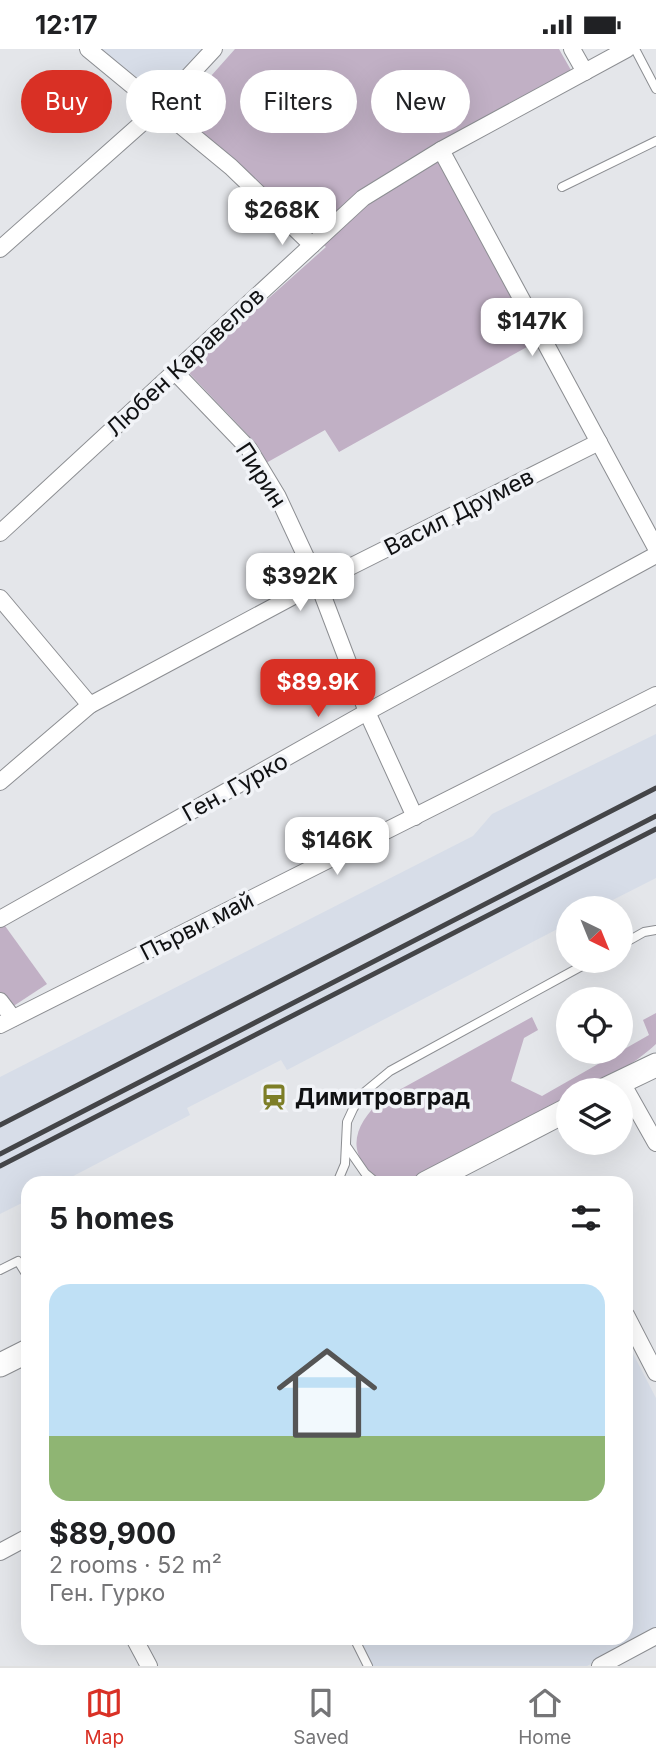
<!DOCTYPE html>
<meta charset="utf-8">
<style>
:root{--surface:#fff;--page:#f6f6f6;--text:#202124;--muted:#757577;--line:#e0e0e0;--accent:#d93025}
body{margin:0;font-family:Inter,sans-serif;background:var(--page);color:var(--text);height:100vh;display:flex;flex-direction:column;font-size:26px;white-space:nowrap}
*{box-sizing:border-box;margin:0}
p{font-size:23px;color:var(--muted)}
.icon{flex:none;width:38px;height:38px;fill:none;stroke:currentColor;stroke-width:2;stroke-linecap:round;stroke-linejoin:round}
.map{position:relative;flex:1;overflow:hidden}
.panel{position:absolute;left:21px;top:1127px;width:612px;height:469px;display:flex;flex-direction:column;background:var(--surface);border-radius:21px;box-shadow:0 7px 28px #0002}
.panel>*{flex:none}
.guide{position:absolute;left:21px;top:21px;width:614px;height:63px;display:flex;gap:14px}
.needle{width:46px;rotate:137deg}
.controls{position:absolute;left:556px;top:847px;display:grid;gap:14px}
.controls a{display:grid;place-items:center;width:77px;height:77px;border-radius:50%;background:var(--surface);box-shadow:0 7px 28px #0002;font-size:35px}
.price{position:absolute;translate:-50% -60px;padding:0 16px;border-radius:14px;background:#fff;color:#222;font-size:23px;line-height:46px;filter:drop-shadow(0 2px 4px #0008)}
.price::after{content:'';position:absolute;left:50%;top:42px;width:21px;height:16px;margin-left:-10px;background:inherit;clip-path:polygon(0 0,100% 0,50% 100%)}
.price.selected{background:var(--accent);color:#fff}
ul{padding:0;list-style:none}
li{display:grid;align-content:center;gap:14px;height:371px;padding:0 28px}
li span{display:grid;place-items:center;height:217px;border-radius:21px;color:#555}
li>.icon{margin-inline-start:auto}
span .icon{width:126px;height:126px;fill:#fffc;stroke-width:1}
li b{font-size:30px}
h2{display:flex;justify-content:space-between;align-items:center;height:84px;padding:0 28px;font-size:30px}
.pill{padding:0 24px;border-radius:32px;background:var(--surface);box-shadow:0 7px 28px #0002;font-size:24px;line-height:63px}
.pill.selected{background:var(--accent);color:#fff}
.status{display:flex;justify-content:space-between;align-items:center;height:49px;padding:0 35px;background:var(--surface);direction:ltr}
.status svg{height:19px;fill:currentColor}
.dock{display:flex;justify-content:space-around;align-items:center;height:98px;border-top:2px solid var(--line);background:var(--surface);font-size:19px;color:var(--muted)}
.dock a{display:grid;justify-items:center;gap:4px}
.dock .selected{color:var(--accent)}
.map>svg:first-child{display:block}
.built{fill:#d7dde8}
.green{fill:#c1b0c5}
.lines{fill:none;stroke-linecap:round;stroke-linejoin:round}
.lane-casing{stroke:#8c8e92;stroke-width:10}
.street-casing{stroke:#8c8e92;stroke-width:18}
.secondary-casing{stroke:#8c8e92;stroke-width:25}
.lane{stroke:#fff;stroke-width:8}
.street{stroke:#fff;stroke-width:16}
.secondary{stroke:#fff;stroke-width:23}
.rail{stroke:#444548;stroke-width:5}
.labels{text-anchor:middle;dominant-baseline:central;stroke-width:7;stroke-linejoin:round;paint-order:stroke}
.street-label{font-size:23px;fill:#101113;stroke:#f1f3f7}
.poi-label{font-size:23px;font-weight:bold;fill:#101113;stroke:#f1f3f7;text-anchor:start}
</style>
<div class="status"><b>12:17</b><svg viewBox="0 0 49 12"><path d="M0 12V9h3v3zM5 12V6h3v6zM10 12V3h3v9zM15 12V0h3v12zM26 1h20v11H26zM47 4h2v5h-2z"/></svg></div>
<div class="map">
<svg width="656" height="1617" viewBox="0 0 656 1617">
<rect width="100%" height="100%" fill="#e4e6ea"/>
<g class="built">
<polygon points="100,0 208,0 164,49"/>
<polygon points="656,685 656,829 597,859 569,859 569,874 287,1021 281,1011 187,1059 190,1066 60,1134 28,1134 28,1151 0,1165 0,1028 473,787 492,765"/>
<polygon points="627,1293 656,1349 656,1581 587,1617 371,1617 356,1589 626,1589"/>
</g>
<g class="green">
<polygon points="235,0 559,0 572,23 434,97 534,294 339,403 325,381 266,414 248,386 187,322 326,198 179,63"/>
<polygon points="0,870 47,935 6,962 0,954"/>
<path d="M656,964V995C635,1014 597,1041 569,1041V1049L409,1134C402,1134 393,1135 387,1134C379,1132 370,1124 365,1117C346,1093 362,1069 381,1051L532,968L538,981L524,989L511,1032L542,1047L649,986L643,971Z"/>
</g>
<g class="lines">
<g class="lane-casing">
<g id="lane">
<polyline points="635,0 656,40"/>
<polyline points="562,138 656,92"/>
<polyline points="621,896 644,883 656,881"/>
<polyline points="347,1098 365,1124 377,1134"/>
<polyline points="337,1134 345,1115 347,1073 353,1060 361,1046 390,1022 591,912"/>
<polyline points="0,1221 18,1212 28,1228"/>
<polyline points="354,1589 368,1617"/>
</g>
</g>
<g class="street-casing">
<g id="street">
<polyline points="88,0 231,118 312,196"/>
<polyline points="572,0 585,23"/>
<polyline points="441,101 656,499"/>
<polyline points="0,200 160,58 214,0"/>
<polyline points="175,323 249,400 278,448 318,534 367,663 415,768"/>
<polyline points="0,484 363,149 441,101 627,0"/>
<polyline points="0,549 90,656"/>
<polyline points="0,733 90,656 318,534 599,393"/>
<polyline points="0,870 367,663 656,506"/>
<polyline points="0,952 13,969"/>
<polyline points="0,976 656,646"/>
<polyline points="621,1032 656,1094"/>
<polyline points="626,1266 656,1324"/>
<polyline points="0,1503 28,1488"/>
<polyline points="134,1589 149,1617"/>
<polyline points="600,1617 656,1587"/>
</g>
</g>
<g class="secondary-casing">
<g id="secondary">
<polyline points="604,1041 656,1016"/>
<polyline points="426,1134 569,1060"/>
<polyline points="0,1316 28,1302"/>
</g>
</g>
<use href="#lane" class="lane"/>
<use href="#street" class="street"/>
<use href="#secondary" class="secondary"/>
<g class="rail">
<polyline points="0,1076 656,739"/>
<polyline points="0,1105 656,767"/>
<polyline points="0,1117 656,780"/>
</g>
</g>
<defs>
<g id="station-bare" transform="scale(2.1)"><path d="M-3-6H3Q5-6 5-4V2Q5 4 3 4L4.5 6H3L1.5 4h-3L-3 6H-4.5L-3 4Q-5 4-5 2V-4Q-5-6-3-6ZM-3.5-4v3h7v-3ZM-3.5 1v1.5H-2V1ZM2 1v1.5H3.5V1Z" fill="#7d7e27" stroke="#f1f3f7" stroke-width="2.5" paint-order="stroke"/></g>
</defs>
<g fill-rule="evenodd">
<use href="#station-bare" x="274" y="1048"/>
</g>
<g class="labels">
<g class="street-label">
<text transform="translate(185 313) rotate(-43)">Любен Каравелов</text>
<text transform="translate(261 426) rotate(57)">Пирин</text>
<text transform="translate(459 463) rotate(-27)">Васил Друмев</text>
<text transform="translate(235 738) rotate(-29)">Ген. Гурко</text>
<text transform="translate(197 877) rotate(-27)">Първи май</text>
</g>
<g class="poi-label">
<text x="295" y="1048">Димитровград</text>
</g>
</g>
</svg>
<div class="controls">
<a><svg class="needle" viewBox="-14 -14 28 28"><path d="M0-13l5 13h-10z" fill="#e53935"/><path d="M0 13l5-13h-10z" fill="#757577"/></svg></a>
<a><svg class="icon" aria-label="locate" viewBox="0 0 24 24"><circle cx="12" cy="12" r="6"/><path d="M12 2v4M12 18v4M2 12h4M18 12h4"/></svg></a>
<a><svg class="icon" aria-label="layers" viewBox="0 0 24 24"><path d="M12 4l9 5-9 5-9-5zM3 14l9 5 9-5"/></svg></a>
</div>
<b class="price" style="left:282px;top:198px">$268K</b>
<b class="price" style="left:532px;top:309px">$147K</b>
<b class="price" style="left:300px;top:564px">$392K</b>
<b class="price selected" style="left:318px;top:670px">$89.9K</b>
<b class="price" style="left:337px;top:828px">$146K</b>
<div class="guide">
<a class="pill selected">Buy</a>
<a class="pill">Rent</a>
<a class="pill">Filters</a>
<a class="pill">New</a>
</div>
<section class="panel">
<h2>5 homes<svg class="icon" aria-label="filters" viewBox="0 0 24 24"><path d="M4 7h16M4 17h16"/><circle cx="9" cy="7" r="2"/><circle cx="15" cy="17" r="2"/></svg></h2>
<ul>
<li><span style="background:linear-gradient(#bfe0f5 70%,#8fb573 0)"><svg class="icon" aria-label="home" viewBox="0 0 24 24"><path d="M3 11l9-7 9 7M6 9v11h12V9"/></svg></span><div><b>$89,900</b><p>2 rooms · 52 m²</p><p>Ген. Гурко</p></div></li>
</ul>
</section>
</div>
<nav class="dock">
<a class="selected"><svg class="icon" aria-label="map" viewBox="0 0 24 24"><path d="M3 6l6-2 6 2 6-2v14l-6 2-6-2-6 2zM9 4v14M15 6v14"/></svg>Map</a>
<a><svg class="icon" aria-label="saved" viewBox="0 0 24 24"><path d="M7 4h10v16l-5-4-5 4z"/></svg>Saved</a>
<a><svg class="icon" aria-label="home" viewBox="0 0 24 24"><path d="M3 11l9-7 9 7M6 9v11h12V9"/></svg>Home</a>
</nav>
